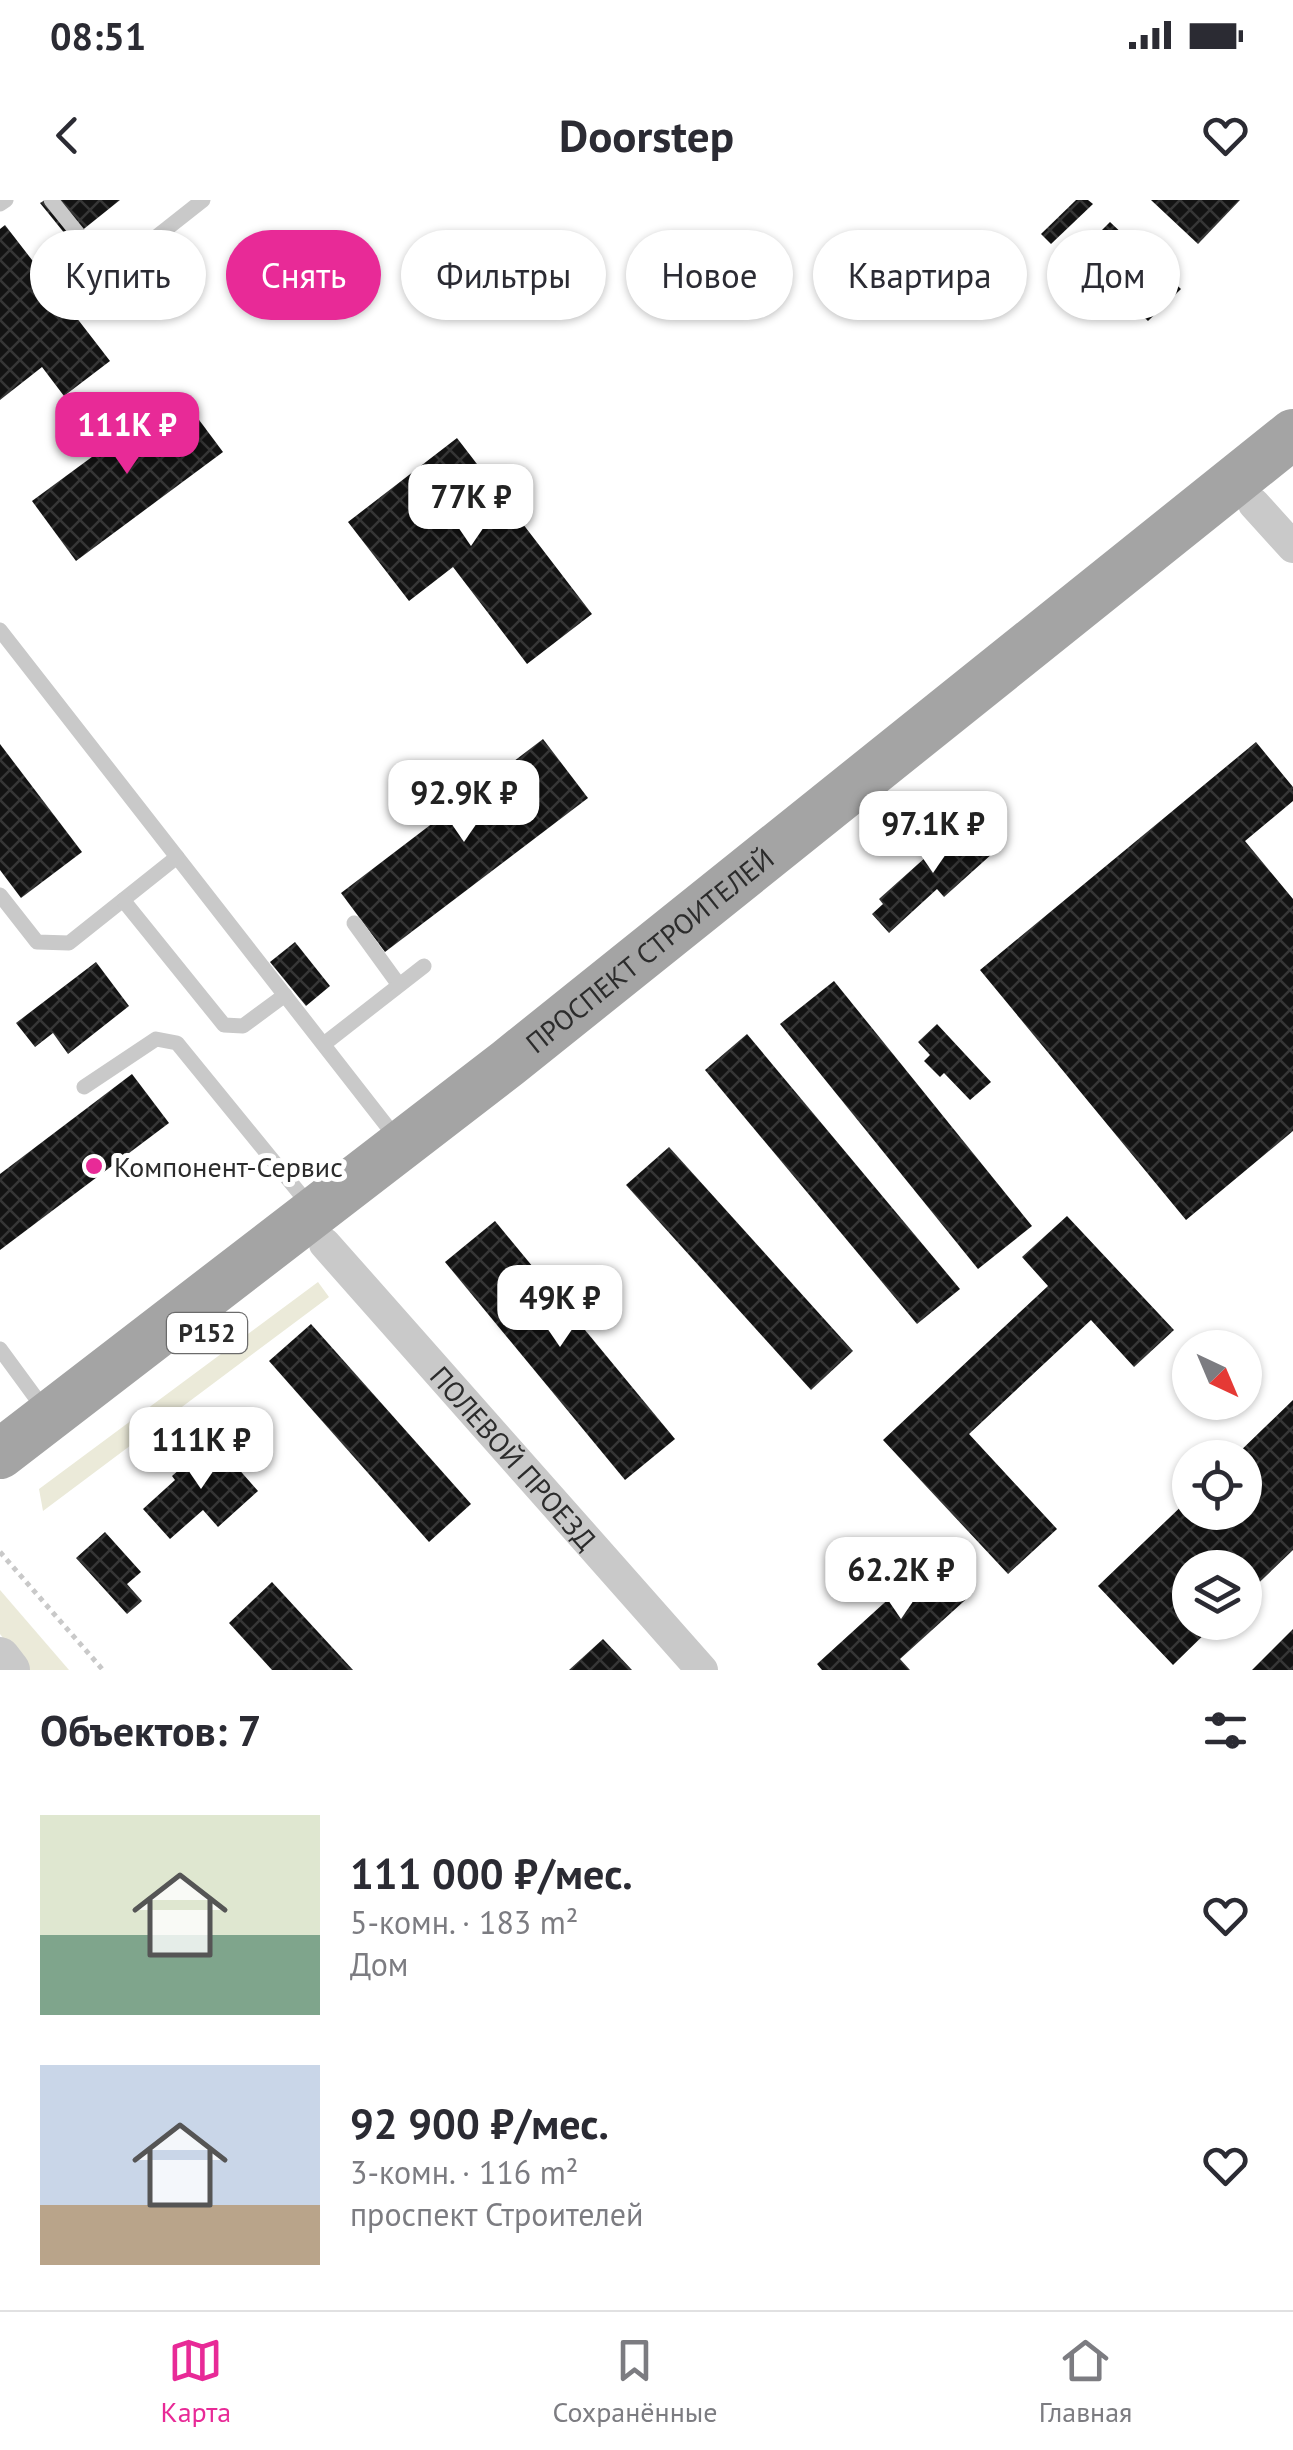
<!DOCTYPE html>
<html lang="ru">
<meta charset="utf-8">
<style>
:root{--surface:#fff;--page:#f2f2f3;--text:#2b2b33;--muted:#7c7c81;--line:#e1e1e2;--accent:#e82a97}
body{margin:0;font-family:"PT Sans",sans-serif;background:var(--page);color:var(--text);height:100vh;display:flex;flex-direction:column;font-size:38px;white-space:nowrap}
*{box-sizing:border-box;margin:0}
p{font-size:32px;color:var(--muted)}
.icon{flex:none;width:55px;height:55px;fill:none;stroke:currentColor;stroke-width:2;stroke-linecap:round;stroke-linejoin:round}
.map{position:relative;height:1470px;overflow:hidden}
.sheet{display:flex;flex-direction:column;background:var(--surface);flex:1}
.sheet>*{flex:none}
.guide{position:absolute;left:30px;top:30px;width:1235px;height:90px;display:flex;gap:20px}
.needle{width:65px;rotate:136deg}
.fabs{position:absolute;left:1172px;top:1130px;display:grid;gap:20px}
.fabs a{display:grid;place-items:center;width:90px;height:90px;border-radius:50%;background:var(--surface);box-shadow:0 2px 8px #0004;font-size:50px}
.price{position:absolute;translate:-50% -85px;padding:0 22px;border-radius:20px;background:#fff;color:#222;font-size:32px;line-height:65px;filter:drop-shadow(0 2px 5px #0008)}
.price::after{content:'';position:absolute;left:50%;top:60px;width:30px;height:22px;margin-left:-15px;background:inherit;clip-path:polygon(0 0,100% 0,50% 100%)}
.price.on{background:var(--accent);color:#fff}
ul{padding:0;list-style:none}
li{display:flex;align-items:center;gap:30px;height:250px;padding:0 40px}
li span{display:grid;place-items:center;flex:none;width:280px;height:200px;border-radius:0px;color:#555}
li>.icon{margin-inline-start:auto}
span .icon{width:120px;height:120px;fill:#fffc;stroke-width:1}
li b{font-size:42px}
h2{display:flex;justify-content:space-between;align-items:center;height:120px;padding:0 40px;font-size:42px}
.chip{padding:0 35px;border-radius:45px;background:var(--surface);box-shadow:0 2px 8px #0004;font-size:35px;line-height:90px}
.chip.on{background:var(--accent);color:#fff}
.status{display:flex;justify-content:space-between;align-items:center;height:70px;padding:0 50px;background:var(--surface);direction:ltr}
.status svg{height:28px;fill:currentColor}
header{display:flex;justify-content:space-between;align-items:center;height:130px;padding:0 40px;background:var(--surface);font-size:45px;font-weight:700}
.dock{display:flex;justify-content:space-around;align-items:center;height:140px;border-top:2px solid var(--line);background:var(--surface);font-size:28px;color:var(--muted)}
.dock a{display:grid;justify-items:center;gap:5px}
.dock .on{color:var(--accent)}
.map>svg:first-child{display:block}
.grass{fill:#ebead9}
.building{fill:url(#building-cross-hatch)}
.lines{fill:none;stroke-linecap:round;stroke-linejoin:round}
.path{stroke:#c9c9c9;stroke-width:5;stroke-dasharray:5 5;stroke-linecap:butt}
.service{stroke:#c9c9c9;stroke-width:15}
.minor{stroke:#c9c9c9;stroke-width:32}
.tertiary{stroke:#c9c9c9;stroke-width:40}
.primary{stroke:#a4a4a4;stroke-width:50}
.poi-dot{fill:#e82a97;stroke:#fff;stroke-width:4}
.labels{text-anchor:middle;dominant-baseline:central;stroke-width:10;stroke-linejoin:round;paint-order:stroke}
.shield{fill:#fff;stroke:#6b6b6b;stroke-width:2.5}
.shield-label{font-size:25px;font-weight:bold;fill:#2c2c2c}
.street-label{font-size:28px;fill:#2c2c2c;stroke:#fff}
.poi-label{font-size:28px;fill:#2c2c2c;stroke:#fff;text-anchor:start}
</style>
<div class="status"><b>08:51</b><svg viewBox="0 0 49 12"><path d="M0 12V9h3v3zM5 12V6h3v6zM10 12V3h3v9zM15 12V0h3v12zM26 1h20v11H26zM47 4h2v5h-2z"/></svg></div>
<header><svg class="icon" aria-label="back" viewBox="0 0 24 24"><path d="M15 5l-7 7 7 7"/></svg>Doorstep<svg class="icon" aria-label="heart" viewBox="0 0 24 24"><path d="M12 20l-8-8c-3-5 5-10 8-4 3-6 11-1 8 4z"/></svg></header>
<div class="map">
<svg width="1293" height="1470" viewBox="0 0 1293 1470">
<defs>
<pattern id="building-cross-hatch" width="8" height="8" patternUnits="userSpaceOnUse" patternTransform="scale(2.5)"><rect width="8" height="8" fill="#131313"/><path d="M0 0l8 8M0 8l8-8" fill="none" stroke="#363636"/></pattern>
</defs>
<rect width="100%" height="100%" fill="#fff"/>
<g class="grass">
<polygon points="318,1082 329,1097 43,1311 39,1289"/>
<polygon points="0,1390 69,1470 28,1470 0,1434"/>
</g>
<g class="building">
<polygon points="45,0 120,0 70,40 40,3"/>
<polygon points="1076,0 1088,0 1093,4 1051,44 1041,34"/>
<polygon points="1151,0 1240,0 1198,44"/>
<polygon points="1110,22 1181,89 1148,121 1119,93 1110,101 1070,62"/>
<polygon points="5,25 110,161 64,196 42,167 0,200 0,29"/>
<polygon points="179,193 223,252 76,361 32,301"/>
<polygon points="457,238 592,414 527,464 453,367 409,401 348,322"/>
<polygon points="543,539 588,598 385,752 341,693"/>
<polygon points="1256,542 1293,587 1293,601 1245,641 1293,699 1293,931 1186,1020 980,770"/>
<polygon points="0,544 82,652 21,698 0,670"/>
<polygon points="965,622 993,653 944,697 937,689 889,733 872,714 883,704 879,699"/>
<polygon points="295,742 330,786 306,806 270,762"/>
<polygon points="96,762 129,806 68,854 53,833 35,847 16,823"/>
<polygon points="834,781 1032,1026 978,1069 780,824"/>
<polygon points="937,824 991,882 970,900 944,873 940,877 924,861 930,855 918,842"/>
<polygon points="747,834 960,1089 917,1124 705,870"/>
<polygon points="132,874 169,923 0,1050 0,974"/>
<polygon points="669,947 853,1151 811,1190 626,985"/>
<polygon points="1067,1016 1174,1130 1134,1167 1091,1120 969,1234 1057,1329 1008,1374 883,1240 1048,1086 1022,1057"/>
<polygon points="495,1021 675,1239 625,1280 445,1062"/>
<polygon points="311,1124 471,1304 429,1342 269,1161"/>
<polygon points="1293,1200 1293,1350 1245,1396 1245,1368 1190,1368 1190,1422 1217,1422 1173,1465 1098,1386 1190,1298 1190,1312 1245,1312 1245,1258 1233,1258"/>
<polygon points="213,1240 258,1291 218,1327 203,1310 170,1339 143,1309 175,1280 172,1276"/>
<polygon points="105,1332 141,1372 127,1384 142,1401 127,1414 76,1358"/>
<polygon points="938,1354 973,1393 900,1459 910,1470 822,1470 817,1464"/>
<polygon points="272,1382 353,1470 272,1470 229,1423"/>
<polygon points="1293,1429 1293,1470 1252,1470"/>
<polygon points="603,1439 632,1470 569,1470"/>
</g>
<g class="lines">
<polyline class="path" points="0,1352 103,1470"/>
<g class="service">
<polyline points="51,0 100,61 122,64 203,0"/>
<polyline points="0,4 6,0"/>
<polyline points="0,430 397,939"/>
<polyline points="0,695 37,742 69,743 177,657"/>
<polyline points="123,700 224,825 243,826 285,795"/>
<polyline points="354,723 399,785"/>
<polyline points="324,844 424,766"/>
<polyline points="84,887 156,839 177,843 310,1006"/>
<polyline points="0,1149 44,1209"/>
</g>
<g class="minor">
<polyline points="1254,304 1293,347"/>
<path id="s1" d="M325,1044L702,1470"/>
</g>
<polyline class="tertiary" points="0,1457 10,1470"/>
<path class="primary" id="s2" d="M0,1254L508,863L1293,234"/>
</g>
<circle class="poi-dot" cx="94" cy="966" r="10"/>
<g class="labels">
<rect class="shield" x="167" y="1113" width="80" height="40" rx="8"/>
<g class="shield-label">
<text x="207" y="1133">Р152</text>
</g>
<g class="street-label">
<text stroke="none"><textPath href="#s2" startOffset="822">ПРОСПЕКТ СТРОИТЕЛЕЙ</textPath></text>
<text stroke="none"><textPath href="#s1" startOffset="285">ПОЛЕВОЙ ПРОЕЗД</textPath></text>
</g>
<g class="poi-label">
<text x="114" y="966">Компонент-Сервис</text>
</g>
</g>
</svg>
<div class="fabs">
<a><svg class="needle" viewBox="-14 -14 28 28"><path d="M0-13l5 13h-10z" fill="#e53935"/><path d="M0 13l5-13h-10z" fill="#7c7c81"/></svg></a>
<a><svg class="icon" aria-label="locate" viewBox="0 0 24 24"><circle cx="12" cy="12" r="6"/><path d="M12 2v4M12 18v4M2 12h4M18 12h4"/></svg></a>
<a><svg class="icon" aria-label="layers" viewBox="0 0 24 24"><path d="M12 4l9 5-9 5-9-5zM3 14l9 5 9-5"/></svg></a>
</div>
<b class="price on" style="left:127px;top:277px">111K ₽</b>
<b class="price" style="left:471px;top:349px">77K ₽</b>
<b class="price" style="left:464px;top:645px">92.9K ₽</b>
<b class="price" style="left:933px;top:676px">97.1K ₽</b>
<b class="price" style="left:560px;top:1150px">49K ₽</b>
<b class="price" style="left:201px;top:1292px">111K ₽</b>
<b class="price" style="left:901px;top:1422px">62.2K ₽</b>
<div class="guide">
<a class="chip">Купить</a>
<a class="chip on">Снять</a>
<a class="chip">Фильтры</a>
<a class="chip">Новое</a>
<a class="chip">Квартира</a>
<a class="chip">Дом</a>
</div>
</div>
<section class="sheet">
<h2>Объектов: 7<svg class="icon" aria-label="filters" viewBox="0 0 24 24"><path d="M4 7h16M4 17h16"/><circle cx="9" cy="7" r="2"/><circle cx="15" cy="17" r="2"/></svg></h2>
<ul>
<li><span style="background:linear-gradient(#dfe7d0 60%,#7fa58c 0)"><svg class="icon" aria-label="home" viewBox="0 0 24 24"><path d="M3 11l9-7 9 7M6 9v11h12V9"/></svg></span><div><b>111 000 ₽/мес.</b><p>5-комн. · 183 m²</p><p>Дом</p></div><svg class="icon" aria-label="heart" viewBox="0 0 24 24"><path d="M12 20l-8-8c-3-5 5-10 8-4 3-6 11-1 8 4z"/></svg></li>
<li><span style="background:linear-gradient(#c9d6e8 70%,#b9a48a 0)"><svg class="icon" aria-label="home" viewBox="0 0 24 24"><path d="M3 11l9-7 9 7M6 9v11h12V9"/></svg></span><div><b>92 900 ₽/мес.</b><p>3-комн. · 116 m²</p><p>проспект Строителей</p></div><svg class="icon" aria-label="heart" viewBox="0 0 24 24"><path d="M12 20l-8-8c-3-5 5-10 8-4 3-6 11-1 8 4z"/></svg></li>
</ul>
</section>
<nav class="dock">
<a class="on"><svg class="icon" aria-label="map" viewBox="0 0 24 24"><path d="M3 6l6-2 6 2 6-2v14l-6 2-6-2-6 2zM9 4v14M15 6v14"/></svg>Карта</a>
<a><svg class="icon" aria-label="saved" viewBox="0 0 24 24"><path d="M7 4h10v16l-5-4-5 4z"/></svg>Сохранённые</a>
<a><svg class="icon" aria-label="home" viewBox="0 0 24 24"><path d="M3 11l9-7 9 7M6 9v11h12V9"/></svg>Главная</a>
</nav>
